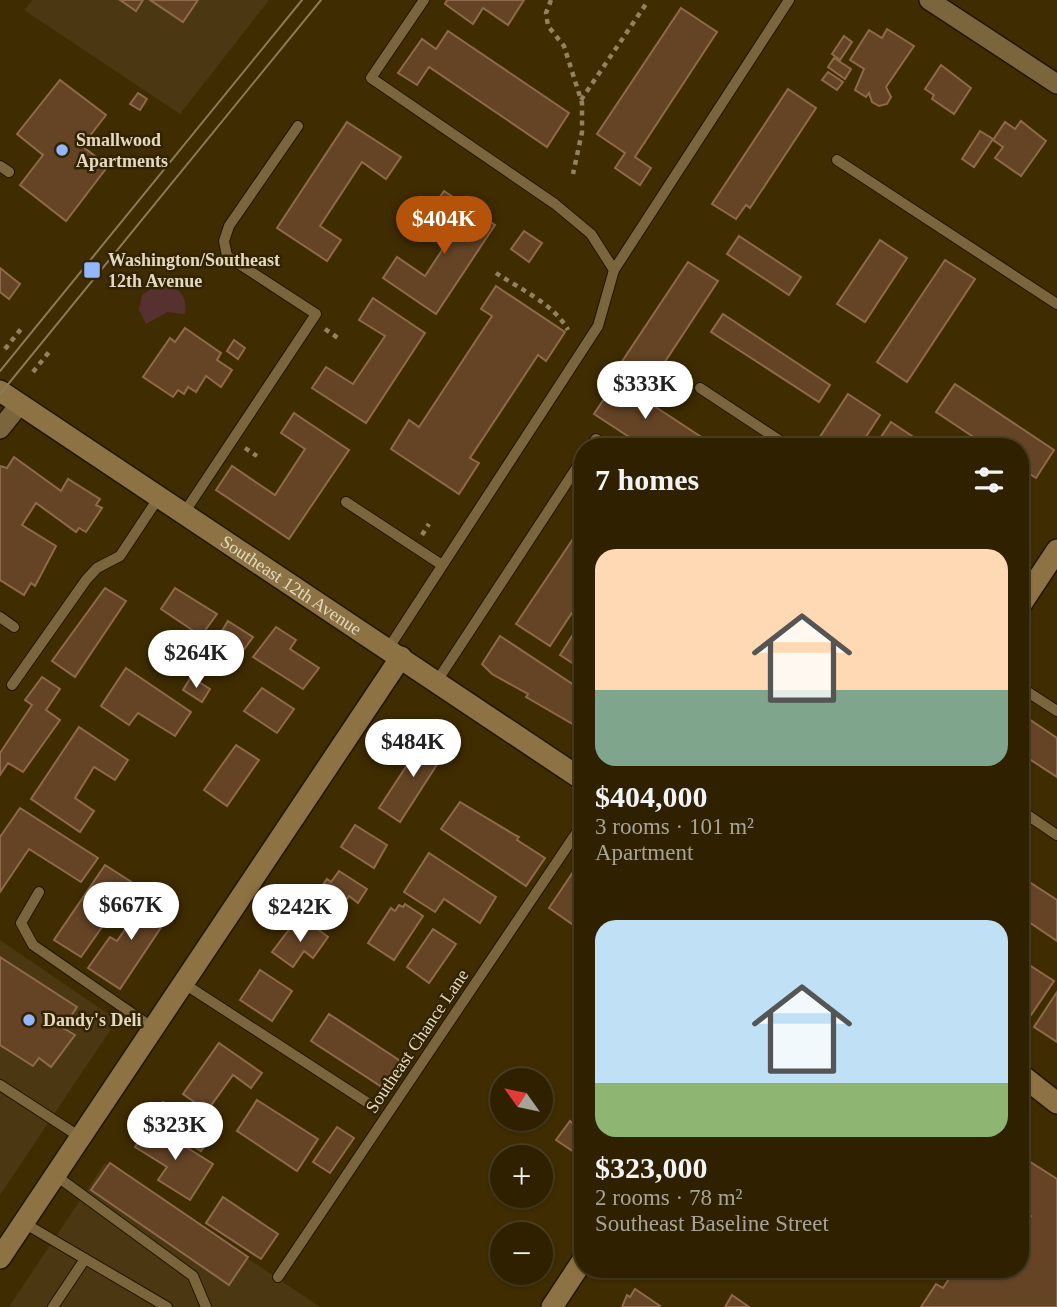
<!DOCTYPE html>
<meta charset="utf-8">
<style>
:root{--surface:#2f2100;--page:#3b2e0f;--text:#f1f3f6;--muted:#a7a399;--line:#4a3e22;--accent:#b45309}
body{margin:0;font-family:"Times New Roman",serif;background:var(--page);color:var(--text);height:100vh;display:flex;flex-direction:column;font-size:26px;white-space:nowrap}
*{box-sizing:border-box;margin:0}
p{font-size:23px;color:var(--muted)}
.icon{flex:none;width:38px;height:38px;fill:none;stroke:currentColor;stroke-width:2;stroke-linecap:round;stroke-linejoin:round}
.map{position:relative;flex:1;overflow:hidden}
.details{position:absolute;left:574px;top:438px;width:455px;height:840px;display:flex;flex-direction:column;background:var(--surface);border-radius:28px;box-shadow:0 2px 5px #0004,0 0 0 2px var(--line)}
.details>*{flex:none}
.needle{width:46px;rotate:303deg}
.buttons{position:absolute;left:490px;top:1068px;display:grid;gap:14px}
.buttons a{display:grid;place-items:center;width:63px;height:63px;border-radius:50%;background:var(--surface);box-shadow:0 2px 5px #0004,0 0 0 2px var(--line);font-size:35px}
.price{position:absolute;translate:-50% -60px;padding:0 16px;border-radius:24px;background:#fff;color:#222;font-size:23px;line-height:46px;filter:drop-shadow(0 2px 4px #0008)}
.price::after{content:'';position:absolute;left:50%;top:42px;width:21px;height:16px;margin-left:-10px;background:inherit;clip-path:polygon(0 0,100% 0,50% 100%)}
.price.on{background:var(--accent);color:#fff}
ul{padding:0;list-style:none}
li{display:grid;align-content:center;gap:14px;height:371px;padding:0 21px}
li span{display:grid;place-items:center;height:217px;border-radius:21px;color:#555}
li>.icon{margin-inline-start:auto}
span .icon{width:126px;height:126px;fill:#fffc;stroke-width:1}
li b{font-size:30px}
h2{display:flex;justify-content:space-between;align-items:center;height:84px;padding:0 21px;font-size:30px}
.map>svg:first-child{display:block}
.built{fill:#4b3813}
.green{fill:#573130}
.building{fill:#654426;stroke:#8e6a4b;stroke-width:2}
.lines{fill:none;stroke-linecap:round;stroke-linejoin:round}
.lane-casing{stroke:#201502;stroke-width:12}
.street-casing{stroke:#201502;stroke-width:22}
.secondary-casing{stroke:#201502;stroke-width:24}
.path{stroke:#918260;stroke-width:4.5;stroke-dasharray:5 5;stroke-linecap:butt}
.lane{stroke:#7b653c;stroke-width:10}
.street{stroke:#7b653c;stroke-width:19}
.secondary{stroke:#8d7343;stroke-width:21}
.tram{stroke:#8a7b59;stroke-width:2}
.poi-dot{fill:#92b7fd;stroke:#322303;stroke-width:2.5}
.labels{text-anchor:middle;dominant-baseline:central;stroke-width:5;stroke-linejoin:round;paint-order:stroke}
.poi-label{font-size:18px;font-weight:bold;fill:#e4d8c2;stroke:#322303;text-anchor:start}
.street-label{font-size:18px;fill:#e4d8c2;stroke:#322303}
</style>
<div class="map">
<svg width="1057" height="1307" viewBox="0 0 1057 1307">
<rect width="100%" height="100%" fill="#3f2c00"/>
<g class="built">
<polygon points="33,0 269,0 180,114 24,10"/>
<polygon points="0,940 117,1020 0,1195"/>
<polygon points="105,1163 320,1307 9,1307"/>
</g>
<path class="green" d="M160,283C178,285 188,296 185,314L167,312L146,324L139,310L142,295Z"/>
<g class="building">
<polygon points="120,0 143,0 136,11"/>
<polygon points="150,0 198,0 183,22"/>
<polygon points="447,0 524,0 508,25 483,8 473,24 445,4"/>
<polygon points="681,8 717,32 635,157 651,168 640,185 615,168 625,153 597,134"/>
<polygon points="887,29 914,46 886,87 891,97 887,104 879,106 872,102 869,93 866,97 855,90 864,69 850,60 869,30 882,38"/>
<polygon points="448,31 569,113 547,147 429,67 417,85 398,73 422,39 436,49"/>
<polygon points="844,36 852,42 840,60 832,54"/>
<polygon points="834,58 851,69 845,79 828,67"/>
<polygon points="941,65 971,88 954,114 932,99 934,95 925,89"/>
<polygon points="828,72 843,82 837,90 822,80"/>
<polygon points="60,80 106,115 82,146 108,166 66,221 20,185 43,155 17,134"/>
<polygon points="788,89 816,108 750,208 746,205 736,219 712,204"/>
<polygon points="138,93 147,99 140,110 130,104"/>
<polygon points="1021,121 1046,141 1021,176 995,158 1003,147 993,140 1005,122 1015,129"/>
<polygon points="347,122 401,157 386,179 362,162 320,226 341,240 327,261 277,228"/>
<polygon points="980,131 993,139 974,167 962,159"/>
<polygon points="444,191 495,225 436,314 383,278 397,257 425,276 456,229 430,211"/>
<polygon points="524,231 542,243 529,262 511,249"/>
<polygon points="739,236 801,277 789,295 727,254"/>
<polygon points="880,240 907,258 865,322 837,304"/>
<polygon points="945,260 975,279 907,382 877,362"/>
<polygon points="688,262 718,281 649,386 619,366"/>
<polygon points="0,268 20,284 9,299 0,292"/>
<polygon points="496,286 565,332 546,361 538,355 470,458 479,463 459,494 391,449 409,420 419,427 492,316 481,309"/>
<polygon points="373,298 425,333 366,423 312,388 326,367 353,384 385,336 359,320"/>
<polygon points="723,314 830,385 819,402 711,332"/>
<polygon points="185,328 221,353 217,360 232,370 221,387 206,376 196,392 188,387 184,394 178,390 173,397 143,377 170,338 175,342"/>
<polygon points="234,340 245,348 238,359 227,351"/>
<polygon points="616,381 715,446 643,446 594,414"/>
<polygon points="955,384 1054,450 1036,478 1020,468 1020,446 987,446 936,412"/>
<polygon points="848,394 880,415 860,446 814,446"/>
<polygon points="294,413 349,450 289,539 216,490 232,466 275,495 305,449 281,433"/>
<polygon points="891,422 927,446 883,446 877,443"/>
<polygon points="14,457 61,491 68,479 100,499 96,505 102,508 86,532 79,528 76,532 36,503 22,525 56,546 35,586 31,583 24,595 0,580 0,466 7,468"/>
<polygon points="583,524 583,596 550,646 516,624"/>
<polygon points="105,588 126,601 75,677 52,661"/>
<polygon points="175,588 217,614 201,636 161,609"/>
<polygon points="228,621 253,637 237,659 214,644"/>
<polygon points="581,622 583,622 583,670 560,655"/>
<polygon points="276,627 296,640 290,649 319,668 303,689 253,657"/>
<polygon points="500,636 583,691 583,730 526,697 528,694 492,674 482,664"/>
<polygon points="126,668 191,712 175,736 138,713 129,725 101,706"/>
<polygon points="42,677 60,689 46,710 60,720 23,772 8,763 0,775 0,753 32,705 25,700"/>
<polygon points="191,677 210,689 202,702 183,690"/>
<polygon points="262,688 294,709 277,733 244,711"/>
<polygon points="1020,713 1057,738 1057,777 1020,753"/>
<polygon points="79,727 128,760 115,780 94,767 75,798 94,811 80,832 31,799"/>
<polygon points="426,736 447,749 400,822 379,808"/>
<polygon points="236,745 259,760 227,806 204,790"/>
<polygon points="460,802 515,835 519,837 517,840 545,858 526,886 441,829"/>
<polygon points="20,808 98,858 81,882 29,849 0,892 0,837"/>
<polygon points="355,825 387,845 374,868 341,847"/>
<polygon points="429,853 496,897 480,923 444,899 435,912 404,892"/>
<polygon points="583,857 583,909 572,924 549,908"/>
<polygon points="105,865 133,883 81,957 54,940"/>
<polygon points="339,871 367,889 358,903 349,896 333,920 307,903 317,888 319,890 327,879 331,882"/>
<polygon points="1020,876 1057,900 1057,941 1020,916"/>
<polygon points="151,892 174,908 120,989 88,968 110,937 117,941"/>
<polygon points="405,904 423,916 394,960 368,943 391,908 395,911 399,905 403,907"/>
<polygon points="308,922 328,937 313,958 304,951 293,967 272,952 291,927 300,933"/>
<polygon points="433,929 456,944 429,983 407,967"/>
<polygon points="0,957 77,1007 63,1028 75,1035 51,1067 39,1058 33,1066 0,1045"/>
<polygon points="1020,959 1054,981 1029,1018 1020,1011"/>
<polygon points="260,970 292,991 272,1021 240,1000"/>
<polygon points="1057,992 1057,1042 1034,1027"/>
<polygon points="329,1014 402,1062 385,1089 311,1041"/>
<polygon points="219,1043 262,1073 251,1088 233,1075 207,1111 183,1094"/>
<polygon points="257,1100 318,1139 297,1171 237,1131"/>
<polygon points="163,1102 212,1134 201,1151 152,1119"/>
<polygon points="583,1114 583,1158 556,1140 570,1121 575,1125"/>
<polygon points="150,1124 213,1164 190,1200 158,1180 167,1167 135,1147"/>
<polygon points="337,1127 354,1138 330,1173 313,1162"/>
<polygon points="1021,1156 1057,1179 1057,1307 921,1307 936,1284 943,1288 951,1276 944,1269 1020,1269 1020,1233 1031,1216 1020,1210"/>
<polygon points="110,1163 248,1257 229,1285 91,1190"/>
<polygon points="223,1197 278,1234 261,1259 206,1223"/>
<polygon points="635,1289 660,1306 659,1307 622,1307 627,1295 630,1297"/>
<polygon points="732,1295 749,1307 725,1307"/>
</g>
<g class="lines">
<g class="lane-casing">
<g id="lane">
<polyline points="424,0 371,78 555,204 591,234 614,270"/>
<polyline points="837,160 1057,304"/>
<polyline points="0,166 9,172"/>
<polyline points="700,388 788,446"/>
<polyline points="591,446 596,439 607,446"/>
<polyline points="346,502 442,565"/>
<polyline points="184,513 316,314 227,256 224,241 229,226 298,126"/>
<polyline points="0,617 14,627"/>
<polyline points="388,649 598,326 614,270 789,0"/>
<polyline points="437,681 583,458"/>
<polyline points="12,685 86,580 97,568 120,556 159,497"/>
<polyline points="1020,687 1057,711"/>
<polyline points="1020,810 1057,835"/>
<polyline points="39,892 21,923 33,945 153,1028"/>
<polyline points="183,983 368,1103"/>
<polyline points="0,1085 80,1137"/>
<polyline points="55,1175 193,1276 206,1307"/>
<polyline points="24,1223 167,1307"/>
<polyline points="278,1277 583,823"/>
<polyline points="53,1307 85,1259"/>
</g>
</g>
<g class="street-casing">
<g id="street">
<polyline points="929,0 1057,84"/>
<polyline points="0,429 20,404"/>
</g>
</g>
<g class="secondary-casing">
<g id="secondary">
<path id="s1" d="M0,391L583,780"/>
<polyline points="1020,606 1057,550"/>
<polyline points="1020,1074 1057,1103"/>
<polyline points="0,1258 401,657"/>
<polyline points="552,1307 583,1260"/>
</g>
</g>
<g class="path">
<polyline points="551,0 546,13 548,26 564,46 582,103 582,132 573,174"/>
<polyline points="581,100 646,4 646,0"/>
<path d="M496,273C520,289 554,304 568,330"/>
<polyline points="325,329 338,338"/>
<polyline points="5,349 21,329"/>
<polyline points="33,372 49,352"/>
<polyline points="245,448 257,456"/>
<polyline points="422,535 429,524"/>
</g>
<use href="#lane" class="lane"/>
<use href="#street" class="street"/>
<use href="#secondary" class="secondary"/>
<g class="tram">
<polyline points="0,371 302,0"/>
<polyline points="0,394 321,0"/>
</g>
</g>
<g class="poi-dot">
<circle cx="62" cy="150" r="7"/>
<rect x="83" y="261" width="18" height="18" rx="3.5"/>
<circle cx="29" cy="1020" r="7"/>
</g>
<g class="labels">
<g class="poi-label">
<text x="76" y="140">Smallwood<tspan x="76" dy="21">Apartments</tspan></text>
<text x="108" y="260">Washington/Southeast<tspan x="108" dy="21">12th Avenue</tspan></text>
<text x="43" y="1020">Dandy's Deli</text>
</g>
<g class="street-label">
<text stroke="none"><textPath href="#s1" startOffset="350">Southeast 12th Avenue</textPath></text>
<text transform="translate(417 1041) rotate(-56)">Southeast Chance Lane</text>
</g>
</g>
</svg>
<div class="buttons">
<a><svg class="needle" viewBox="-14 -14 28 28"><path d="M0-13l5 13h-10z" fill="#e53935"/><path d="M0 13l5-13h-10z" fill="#a7a399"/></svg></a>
<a>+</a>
<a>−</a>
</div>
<b class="price on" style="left:444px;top:256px">$404K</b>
<b class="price" style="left:645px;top:421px">$333K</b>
<b class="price" style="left:196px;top:690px">$264K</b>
<b class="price" style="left:413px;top:779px">$484K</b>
<b class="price" style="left:131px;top:942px">$667K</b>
<b class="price" style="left:300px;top:944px">$242K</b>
<b class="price" style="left:175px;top:1162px">$323K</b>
<section class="details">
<h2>7 homes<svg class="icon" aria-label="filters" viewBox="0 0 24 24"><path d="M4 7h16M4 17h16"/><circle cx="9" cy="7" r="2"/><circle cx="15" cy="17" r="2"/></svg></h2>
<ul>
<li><span style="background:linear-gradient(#ffd9b3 65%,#7fa58c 0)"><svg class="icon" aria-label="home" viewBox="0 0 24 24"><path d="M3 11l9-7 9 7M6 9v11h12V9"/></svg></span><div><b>$404,000</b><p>3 rooms · 101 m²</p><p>Apartment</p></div></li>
<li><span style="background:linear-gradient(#bfe0f5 75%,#8fb573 0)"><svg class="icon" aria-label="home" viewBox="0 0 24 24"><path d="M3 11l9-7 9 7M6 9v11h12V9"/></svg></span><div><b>$323,000</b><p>2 rooms · 78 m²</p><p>Southeast Baseline Street</p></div></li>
</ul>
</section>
</div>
